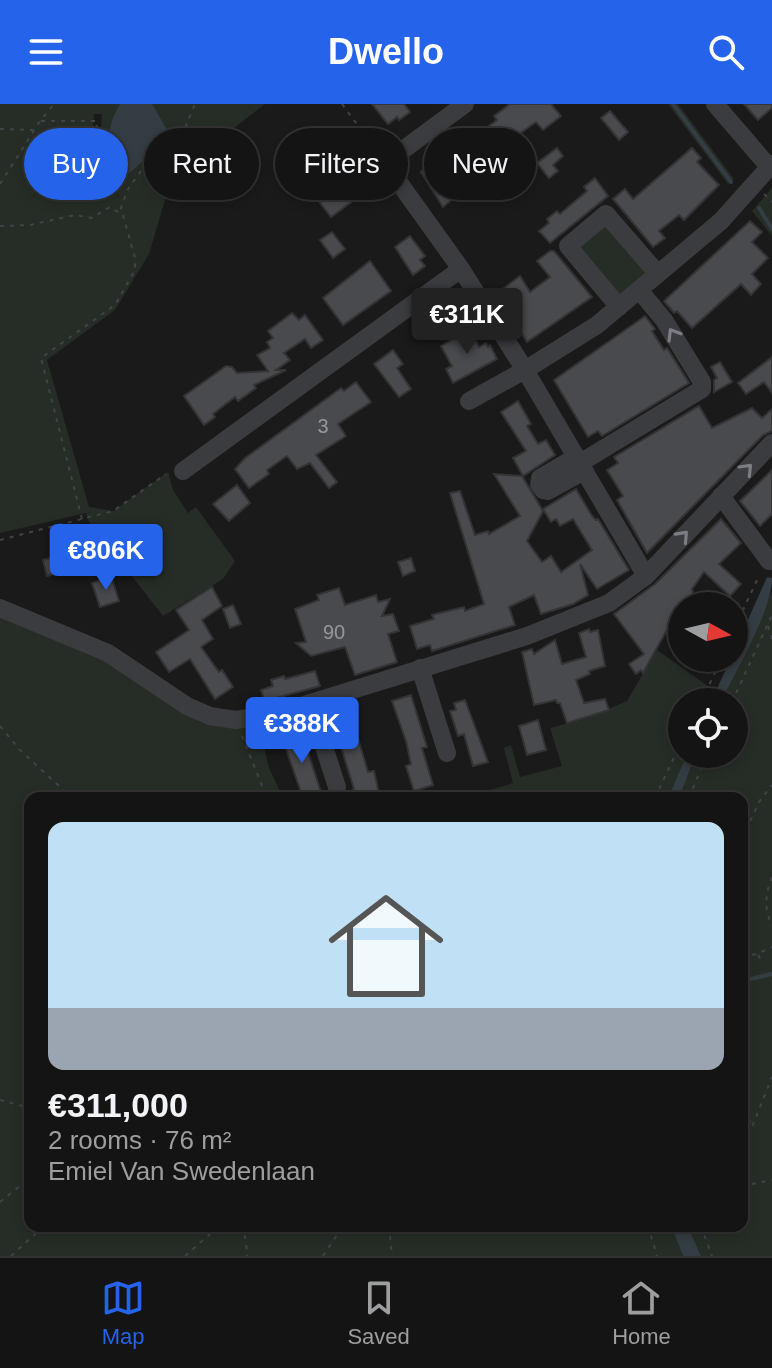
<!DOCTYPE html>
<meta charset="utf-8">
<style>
:root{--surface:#141414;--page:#1d1d1d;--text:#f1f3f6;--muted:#9d9ea0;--line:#333334;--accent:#2563eb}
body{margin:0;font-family:Arial,sans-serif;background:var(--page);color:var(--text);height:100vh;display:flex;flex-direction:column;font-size:30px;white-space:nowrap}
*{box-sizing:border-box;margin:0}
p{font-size:26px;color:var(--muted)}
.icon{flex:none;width:44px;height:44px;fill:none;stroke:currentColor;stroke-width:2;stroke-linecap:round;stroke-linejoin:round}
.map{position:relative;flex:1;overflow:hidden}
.sheet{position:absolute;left:24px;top:688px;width:724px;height:440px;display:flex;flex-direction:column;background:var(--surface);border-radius:16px;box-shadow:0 4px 12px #0003,0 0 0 2px var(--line)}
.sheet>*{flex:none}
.banner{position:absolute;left:24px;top:24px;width:724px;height:72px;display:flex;gap:16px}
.needle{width:52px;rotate:98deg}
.fabs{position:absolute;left:668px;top:488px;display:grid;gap:16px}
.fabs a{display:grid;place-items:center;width:80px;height:80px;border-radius:50%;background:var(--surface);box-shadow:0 4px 12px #0003,0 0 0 2px var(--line);font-size:40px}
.price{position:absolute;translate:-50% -68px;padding:0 18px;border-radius:8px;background:var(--accent);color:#fff;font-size:26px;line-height:52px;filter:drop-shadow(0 2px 4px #0008)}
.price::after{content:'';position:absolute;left:50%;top:48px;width:24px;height:18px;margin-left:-12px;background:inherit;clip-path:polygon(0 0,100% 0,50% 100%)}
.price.on{background:#222;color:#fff}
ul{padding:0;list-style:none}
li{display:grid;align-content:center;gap:16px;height:424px;padding:0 24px}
li span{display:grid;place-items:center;height:248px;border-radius:16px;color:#555}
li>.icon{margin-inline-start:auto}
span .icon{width:144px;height:144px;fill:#fffc;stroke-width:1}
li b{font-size:34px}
.tag{padding:0 28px;border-radius:36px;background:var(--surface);box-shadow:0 4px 12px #0003,0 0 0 2px var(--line);font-size:28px;line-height:72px}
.tag.on{background:var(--accent);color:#fff}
header{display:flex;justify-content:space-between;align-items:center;height:104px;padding:0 24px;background:var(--accent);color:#fff;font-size:36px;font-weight:700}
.menu{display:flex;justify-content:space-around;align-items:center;height:112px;border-top:2px solid var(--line);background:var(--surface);font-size:22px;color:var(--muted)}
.menu a{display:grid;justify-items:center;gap:4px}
.menu .on{color:var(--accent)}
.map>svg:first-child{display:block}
.green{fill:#262d26;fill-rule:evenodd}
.water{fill:#343d43}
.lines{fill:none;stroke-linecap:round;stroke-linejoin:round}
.stream{stroke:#343d43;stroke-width:4}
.building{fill:#494a4e;stroke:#343437;stroke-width:2}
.path{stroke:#414347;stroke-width:2;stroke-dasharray:4 6;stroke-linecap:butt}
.minor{stroke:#3b3c40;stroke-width:18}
.oneway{stroke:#7a7d83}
.labels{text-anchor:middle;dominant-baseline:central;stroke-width:8;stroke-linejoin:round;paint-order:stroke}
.number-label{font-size:20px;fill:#94989f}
</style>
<header><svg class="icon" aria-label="menu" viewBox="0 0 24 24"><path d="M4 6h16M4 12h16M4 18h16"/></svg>Dwello<svg class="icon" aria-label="search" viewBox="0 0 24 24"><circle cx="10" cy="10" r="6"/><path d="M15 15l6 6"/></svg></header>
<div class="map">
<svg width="772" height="1152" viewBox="0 0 772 1152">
<rect width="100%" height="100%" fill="#1a1a1b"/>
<g class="green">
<path d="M0,0H265L172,72L149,150L115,206L47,256L89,403L113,407L168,368L173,386L188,409L196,403L235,457L223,475L163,512L88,416L86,409L0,429ZM94,10H102L99,49L91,48Z"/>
<polygon points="668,0 678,0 734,75 728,80"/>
<polygon points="772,84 772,132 752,107"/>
<polygon points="604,120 648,168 621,193 579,146 580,139"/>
<polygon points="772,487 772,1152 701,1152 688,1122 742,1122 742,694 679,694 696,650 734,650 734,598 721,598"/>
<polygon points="0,511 105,555 184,608 259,620 269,664 283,694 30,694 30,1122 671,1122 683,1152 0,1152"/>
<polygon points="657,546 716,588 711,598 682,598 682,650 687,650 668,694 464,694 513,679 504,644 511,641 520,673 562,662 550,624 587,614 627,597"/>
</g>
<g class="water">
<path d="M120,0H152L166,24L162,40L125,73L113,69C102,47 108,20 120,0Z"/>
<path d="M767,473L772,474C772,507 736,566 721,598H711L731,554H734V547Z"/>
<polygon points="687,650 696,650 679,694 668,694"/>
<polygon points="671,1122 688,1122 701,1152 683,1152"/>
</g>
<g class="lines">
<g class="stream">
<polyline points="673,0 731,78"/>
<polyline points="759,104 772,125"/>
<polyline points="742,877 772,870"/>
</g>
</g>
<g class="building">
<polygon points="372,0 404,0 410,8 399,16 397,13 388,20"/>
<polygon points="510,0 551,0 561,12 543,26 536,18 487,53 495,63 480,74 456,41 470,30 473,34 497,16 494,12"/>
<polygon points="744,0 772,0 772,4 758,16"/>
<polygon points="610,7 628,28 619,36 601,14"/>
<polygon points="557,44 563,52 553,61 558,67 549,74 537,59"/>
<polygon points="692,44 701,54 697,58 719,81 684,116 679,111 659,127 665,134 653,143 613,95 625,85 633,95"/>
<polygon points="339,55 365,88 331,113 320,99 334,89 322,68"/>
<polygon points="437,55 461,88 443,103 421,68"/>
<polygon points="595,74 608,92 550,139 539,127 549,119 547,115 557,107 560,110 587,87 584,83"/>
<polygon points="750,117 762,128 752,138 768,154 752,170 761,180 751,191 741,180 692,224 677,207 674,209 664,197"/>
<polygon points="332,128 345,145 333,154 320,136"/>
<polygon points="410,132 425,152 420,156 425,162 413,171 395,143"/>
<polygon points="550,147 554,147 592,193 527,238 497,189 520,172 530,188 550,173 537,157"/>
<polygon points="370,157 391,187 343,221 323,194"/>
<polygon points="292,209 299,216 305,211 323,236 311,244 305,235 284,249 290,256 276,266 286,266 254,281 256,284 238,297 235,293 213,310 215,313 204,321 184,292 226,262 232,263 237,269 268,267 257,251 270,244 267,238 273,234 268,227"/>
<polygon points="645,212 655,225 652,227 664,246 667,244 689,279 602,332 598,327 588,333 554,276"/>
<polygon points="470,225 479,243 486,239 488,243 490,241 497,255 453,279 446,265 452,262 441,242"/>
<polygon points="393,246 403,260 397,264 411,285 399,293 374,260"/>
<polygon points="772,253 772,289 764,278 746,290 738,279"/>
<polygon points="720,258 732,278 714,288 714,276 717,274 711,263"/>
<polygon points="356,278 371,298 338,320 346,332 316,351 337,378 329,384 310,359 297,365 287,352 267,366 269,370 249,384 235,365 245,354 341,284 344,287"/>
<polygon points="518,297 531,320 527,322 538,340 546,336 555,351 523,372 513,354 526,347 501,308"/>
<polygon points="699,302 712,324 752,304 762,314 772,305 772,327 763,331 647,449 617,396 623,392 607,366 618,359 614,353"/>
<polygon points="772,366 772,410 760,422 740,397"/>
<polygon points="494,370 522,372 543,407 527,437 542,458 551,452 561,468 592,446 573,415 560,422 556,415 551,418 543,405 576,385 592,412 596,416 598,415 629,466 597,485 580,460 588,491 573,500 541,510 534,491 509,503 515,521 432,547 430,541 417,545 410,522 434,515 432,511 464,503 465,507 484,500 450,389 460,387 475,431 488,427 489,430 520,412"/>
<polygon points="237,381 250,399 229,417 213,400"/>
<polygon points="721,415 741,439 719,460 741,480 730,492 704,468 692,485 694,492 671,513 675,517 668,524 643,569 641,566 636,570 629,560 644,550 614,510 655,480"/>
<polygon points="66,450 71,466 47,472 43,456"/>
<polygon points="411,454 415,467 403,472 398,458"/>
<polygon points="111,472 119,497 100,503 92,479"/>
<polygon points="212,483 222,502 202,516 213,535 201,543 219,568 222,566 233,583 215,595 190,555 169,568 156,548 189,526 176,506"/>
<polygon points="339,484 345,501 376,491 378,498 390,495 382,512 393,510 399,527 388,530 397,558 355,571 345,543 311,552 296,539 306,538 295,505 319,496 317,491"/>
<polygon points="233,501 241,520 230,524 223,505"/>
<polygon points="589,525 590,528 598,526 605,562 589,567 590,570 576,576 584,599 605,595 609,606 567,619 560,599 557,599 556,596 534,601 522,548 532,545 534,550 555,536 562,560 586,553 579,529"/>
<polygon points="315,567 320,582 265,597 261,586 273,582 271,576 284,572 285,575"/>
<polygon points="411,591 427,643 422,644 433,681 414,687 406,662 411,660 406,637 392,597"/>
<polygon points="465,596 488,658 473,662 464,630 458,632 450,607 456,606 454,599"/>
<polygon points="351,611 368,668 374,667 380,694 342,694 354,685 333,617"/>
<polygon points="538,616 546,646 527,651 519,622"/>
<polygon points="301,625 313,664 323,694 303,694 283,636 289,634 287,629"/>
</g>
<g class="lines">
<g class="path">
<polyline points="342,0 365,31"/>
<polyline points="41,17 97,17 95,46"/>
<polyline points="0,25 33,26"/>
<polyline points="0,80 40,17 54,0"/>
<polyline points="764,90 772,98"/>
<polyline points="0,122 30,121 75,111 92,114 110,103 122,110"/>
<polyline points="82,415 41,254 115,201 135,166 135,154 121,104 128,85 144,63 175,48 195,0"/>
<polyline points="0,436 113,407 166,370"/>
<polyline points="768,522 772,535"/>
<polyline points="734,525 759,472"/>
<polyline points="701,598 722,554"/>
<polyline points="732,598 772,511"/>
<polyline points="0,622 19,645 72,694"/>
<polyline points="242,632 267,694"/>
<polyline points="655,694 682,636"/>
<polyline points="689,694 707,650"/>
<polyline points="742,735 759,698 772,681"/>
<path d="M772,773C765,791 764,804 772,822"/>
<polyline points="758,851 762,857"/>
<polyline points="742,852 757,850 772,843"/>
<polyline points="0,996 30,1004"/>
<polyline points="742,996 752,1023 772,973"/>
<polyline points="742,1082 772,1076"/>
<polyline points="0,1098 30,1074"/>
<polyline points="241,1122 246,1136 247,1152"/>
<polyline points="389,1122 392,1152"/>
<polyline points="648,1122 657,1152"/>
<polyline points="701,1122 712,1152"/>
<polyline points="11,1152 44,1122"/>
<polyline points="185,1152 219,1122"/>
<polyline points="323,1152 343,1122"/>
</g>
<g class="minor">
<polyline points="715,0 769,63"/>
<polyline points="375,45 461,165 525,266 646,472"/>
<polyline points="384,60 465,0"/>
<polyline points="619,203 568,142 606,110 658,170"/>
<polyline points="469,297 525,266 597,221 721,117 772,60"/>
<polyline points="576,353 540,374 539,381 543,386 548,387 584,367"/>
<polyline points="580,359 702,285 702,278 664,216 639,186"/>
<polyline points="183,367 461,165"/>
<polyline points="721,392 769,457"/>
<polyline points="0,504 108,549 187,602 210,612 236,616 278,609 527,532 609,499 646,472 772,339"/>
<polyline points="420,564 447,649"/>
<polyline points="310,599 337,683"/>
</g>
</g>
<defs><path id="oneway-chevron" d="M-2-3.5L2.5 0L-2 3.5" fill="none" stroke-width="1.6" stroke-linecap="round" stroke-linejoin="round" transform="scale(2)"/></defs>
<g class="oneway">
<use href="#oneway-chevron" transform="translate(673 230) rotate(-121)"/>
<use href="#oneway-chevron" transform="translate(747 365) rotate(-46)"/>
<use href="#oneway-chevron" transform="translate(683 432) rotate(-47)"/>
</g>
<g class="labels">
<g class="number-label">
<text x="323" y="322">3</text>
<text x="334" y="528">90</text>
</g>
</g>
</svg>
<div class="fabs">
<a><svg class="needle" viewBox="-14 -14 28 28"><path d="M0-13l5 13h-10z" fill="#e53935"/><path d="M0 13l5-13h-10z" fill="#9d9ea0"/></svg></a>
<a><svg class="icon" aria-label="locate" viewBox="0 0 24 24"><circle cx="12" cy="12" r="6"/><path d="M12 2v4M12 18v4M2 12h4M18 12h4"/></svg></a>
</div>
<b class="price on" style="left:467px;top:252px">€311K</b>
<b class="price" style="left:106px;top:488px">€806K</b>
<b class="price" style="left:302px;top:661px">€388K</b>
<div class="banner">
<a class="tag on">Buy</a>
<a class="tag">Rent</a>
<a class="tag">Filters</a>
<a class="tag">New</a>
</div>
<section class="sheet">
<ul>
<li><span style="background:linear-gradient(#bfe0f5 75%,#9aa5b1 0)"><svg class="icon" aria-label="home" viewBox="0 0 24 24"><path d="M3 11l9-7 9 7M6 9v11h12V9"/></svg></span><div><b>€311,000</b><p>2 rooms · 76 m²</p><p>Emiel Van Swedenlaan</p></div></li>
</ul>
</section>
</div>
<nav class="menu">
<a class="on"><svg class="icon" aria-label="map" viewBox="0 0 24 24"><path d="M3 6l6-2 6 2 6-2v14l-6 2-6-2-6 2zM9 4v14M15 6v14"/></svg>Map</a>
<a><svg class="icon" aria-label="saved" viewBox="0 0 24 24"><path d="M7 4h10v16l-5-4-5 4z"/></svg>Saved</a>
<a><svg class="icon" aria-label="home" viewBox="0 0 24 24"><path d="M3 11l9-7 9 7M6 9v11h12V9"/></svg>Home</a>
</nav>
